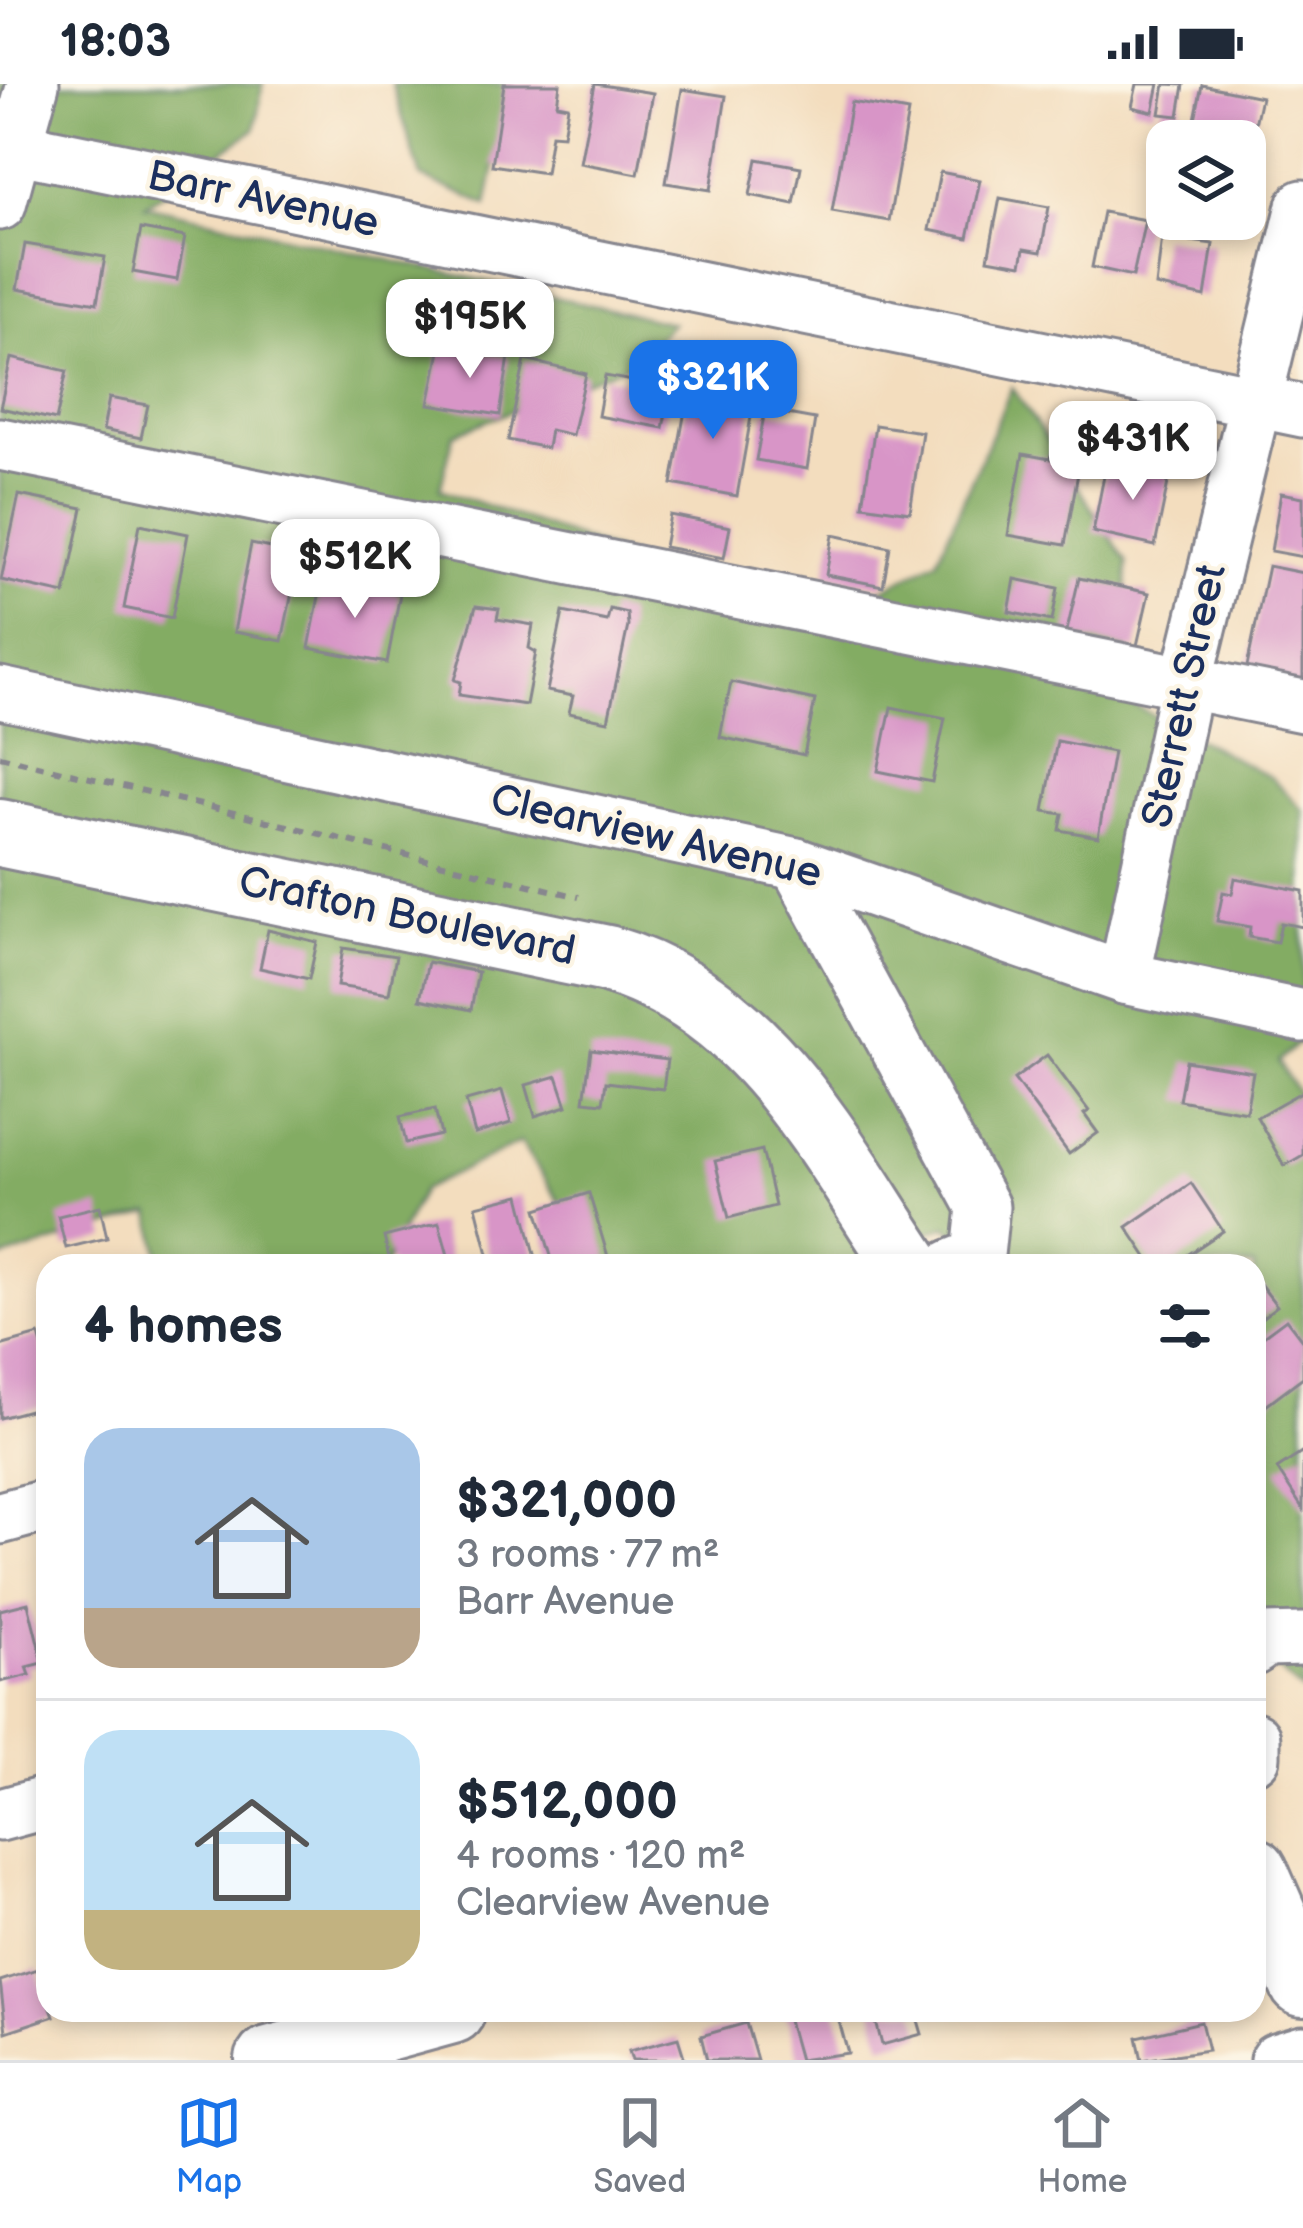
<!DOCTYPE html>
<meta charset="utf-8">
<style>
:root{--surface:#fff;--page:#f6f6f7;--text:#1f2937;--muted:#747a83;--line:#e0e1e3;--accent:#1a73e8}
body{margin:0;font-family:"Balsamiq Sans",sans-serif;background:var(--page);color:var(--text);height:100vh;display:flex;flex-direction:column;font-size:45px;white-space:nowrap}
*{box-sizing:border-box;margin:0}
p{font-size:39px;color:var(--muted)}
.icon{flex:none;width:66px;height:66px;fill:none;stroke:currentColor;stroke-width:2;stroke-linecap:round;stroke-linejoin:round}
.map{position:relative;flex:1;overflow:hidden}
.panel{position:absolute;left:36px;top:1170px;width:1230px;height:768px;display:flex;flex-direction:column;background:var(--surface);border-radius:36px;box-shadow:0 6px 18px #0003}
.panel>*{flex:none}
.buttons{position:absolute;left:1146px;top:36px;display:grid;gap:24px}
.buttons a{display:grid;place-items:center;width:120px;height:120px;border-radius:24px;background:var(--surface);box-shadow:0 6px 18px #0003;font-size:60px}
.price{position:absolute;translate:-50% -102px;padding:0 27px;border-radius:24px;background:#fff;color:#222;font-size:39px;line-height:78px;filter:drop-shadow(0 3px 6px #0008)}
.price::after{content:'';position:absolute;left:50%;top:72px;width:36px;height:27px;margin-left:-18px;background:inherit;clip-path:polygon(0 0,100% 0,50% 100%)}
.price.on{background:var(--accent);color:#fff}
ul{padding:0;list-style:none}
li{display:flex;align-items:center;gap:36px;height:300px;padding:0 48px}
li+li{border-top:3px solid var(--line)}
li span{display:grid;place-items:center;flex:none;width:336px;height:240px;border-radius:36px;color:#555}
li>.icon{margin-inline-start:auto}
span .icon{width:144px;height:144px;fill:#fffc;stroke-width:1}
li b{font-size:51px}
h2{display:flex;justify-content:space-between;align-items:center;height:144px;padding:0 48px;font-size:51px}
.status{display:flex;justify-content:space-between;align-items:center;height:84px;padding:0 60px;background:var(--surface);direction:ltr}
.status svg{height:33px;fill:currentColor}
.menu{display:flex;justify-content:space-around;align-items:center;height:168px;border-top:3px solid var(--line);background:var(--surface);font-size:33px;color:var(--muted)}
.menu a{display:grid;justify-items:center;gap:6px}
.menu .on{color:var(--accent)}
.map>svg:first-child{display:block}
.forest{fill:#83ac63;stroke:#4f6e60;stroke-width:3}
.building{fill:#d895c7}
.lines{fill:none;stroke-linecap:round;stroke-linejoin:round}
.minor-casing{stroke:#87868e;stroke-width:57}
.major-casing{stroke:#87868e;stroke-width:72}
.path{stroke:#87868e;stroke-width:6;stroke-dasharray:9 9;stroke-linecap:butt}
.minor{stroke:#fff;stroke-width:51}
.major{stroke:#fff;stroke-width:66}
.labels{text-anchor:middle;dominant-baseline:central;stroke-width:9;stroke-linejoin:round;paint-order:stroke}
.street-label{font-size:42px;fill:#1b2f5e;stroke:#fcf5e5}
</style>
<div class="status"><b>18:03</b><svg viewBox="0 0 49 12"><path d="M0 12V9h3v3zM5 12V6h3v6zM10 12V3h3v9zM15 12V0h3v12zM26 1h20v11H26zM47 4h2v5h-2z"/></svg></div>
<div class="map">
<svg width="1303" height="1976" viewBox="0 0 1303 1976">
<rect width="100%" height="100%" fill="#fcf5e5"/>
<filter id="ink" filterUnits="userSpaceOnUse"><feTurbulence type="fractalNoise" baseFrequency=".00833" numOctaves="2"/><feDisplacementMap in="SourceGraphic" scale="24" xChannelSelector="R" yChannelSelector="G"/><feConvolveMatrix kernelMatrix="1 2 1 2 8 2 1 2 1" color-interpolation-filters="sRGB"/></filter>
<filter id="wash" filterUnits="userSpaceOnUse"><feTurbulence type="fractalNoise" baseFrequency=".004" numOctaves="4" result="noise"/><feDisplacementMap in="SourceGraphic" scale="48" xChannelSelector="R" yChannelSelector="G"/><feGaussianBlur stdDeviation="2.7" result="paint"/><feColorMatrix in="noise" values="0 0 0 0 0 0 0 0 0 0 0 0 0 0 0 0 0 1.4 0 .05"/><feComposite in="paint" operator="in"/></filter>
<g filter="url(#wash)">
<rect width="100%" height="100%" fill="#f3ddbe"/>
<g class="forest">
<polygon points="0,0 263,0 255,45 145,121 671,239 636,277 454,350 440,405 820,540 937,476 1012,303 1127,478 1126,617 1272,694 1303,726 1303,954 1278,978 1303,1017 1303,1608 1269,1576 1254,1571 1254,1182 994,1182 947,1142 836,1182 602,1182 520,1058 422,1106 384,1182 162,1182 151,1129 0,1175"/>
<polygon points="392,0 512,0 487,121 421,93"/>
</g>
<g id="blocks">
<g class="building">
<polygon points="504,0 560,0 557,20 568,22 563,51 551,50 545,89 492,81"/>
<polygon points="595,0 653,9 638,90 580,79"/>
<polygon points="1137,0 1159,0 1153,28 1132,23"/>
<polygon points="1165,0 1184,1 1179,32 1160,30"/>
<polygon points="1202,1 1261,13 1250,63 1245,57 1192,50"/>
<polygon points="682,5 726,12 711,106 666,99"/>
<polygon points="851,18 908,28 889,137 832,127"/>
<polygon points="757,75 801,83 794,120 750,111"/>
<polygon points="940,88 980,96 968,154 929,146"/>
<polygon points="1000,114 1049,123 1041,168 1024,165 1021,181 988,175"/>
<polygon points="1103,128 1145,136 1133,192 1092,183"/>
<polygon points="141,145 185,153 177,196 133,188"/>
<polygon points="1162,153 1213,160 1205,213 1156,202"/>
<polygon points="25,160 105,173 97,219 17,205"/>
<polygon points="441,262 509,273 500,331 429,320"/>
<polygon points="11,274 67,287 56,336 0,324"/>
<polygon points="525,276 586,290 572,351 550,346 547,364 508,356"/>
<polygon points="605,292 671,304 663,344 598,332"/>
<polygon points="689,304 754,316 737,412 672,400"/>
<polygon points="109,314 148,321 141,354 103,346"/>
<polygon points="765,326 815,335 807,385 756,376"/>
<polygon points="875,341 922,348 910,428 863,421"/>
<polygon points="1053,361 1082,367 1065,461 1008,451 1023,370 1050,375"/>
<polygon points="1129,376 1171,384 1155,462 1093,448 1105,387 1126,391"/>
<polygon points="1281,409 1303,413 1303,473 1271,467"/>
<polygon points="19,411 83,424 65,510 1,496"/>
<polygon points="670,431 730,443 724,474 664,463"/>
<polygon points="140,440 188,450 172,534 124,524"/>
<polygon points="833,451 890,463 883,502 826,491"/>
<polygon points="251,460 300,470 282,557 234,548"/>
<polygon points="1268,482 1303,489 1303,609 1244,597"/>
<polygon points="1079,494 1149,509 1136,566 1066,551"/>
<polygon points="1015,495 1058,504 1052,537 1009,528"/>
<polygon points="322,496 400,510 387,579 309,564"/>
<polygon points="476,522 499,525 497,535 533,541 529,564 536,568 526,621 459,611 461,598 455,596"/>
<polygon points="610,525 627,529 628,542 608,637 569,629 573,612 547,607 563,528 607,537"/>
<polygon points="731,598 815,616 804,671 720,653"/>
<polygon points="891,623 945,634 932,698 878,687"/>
<polygon points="1057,657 1113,668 1098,753 1060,746 1063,730 1044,727"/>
<polygon points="1235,794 1303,807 1303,843 1281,839 1277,858 1249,853 1250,843 1217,837 1223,808 1232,810"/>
<polygon points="268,846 317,858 309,895 260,884"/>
<polygon points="343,864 396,872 389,910 337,902"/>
<polygon points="428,878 478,888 471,926 420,915"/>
<polygon points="591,966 667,976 663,1005 606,998 603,1019 584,1017"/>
<polygon points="1047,971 1089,1027 1084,1030 1098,1049 1069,1070 1014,995"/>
<polygon points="1186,977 1253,988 1246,1028 1179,1016"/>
<polygon points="557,992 567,1022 535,1032 526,1001"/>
<polygon points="502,1007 511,1039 475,1050 466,1017"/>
<polygon points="1303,1007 1303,1071 1284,1082 1257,1033"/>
<polygon points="435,1025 441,1051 406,1059 400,1033"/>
<polygon points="762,1066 775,1122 729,1134 715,1077"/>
<polygon points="1191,1099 1223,1147 1171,1182 1153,1182 1127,1143"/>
<polygon points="589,1109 609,1176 554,1182 537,1125"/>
<polygon points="520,1111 538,1182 491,1182 476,1122"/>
<polygon points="100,1122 107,1154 66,1164 58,1132"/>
<polygon points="439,1139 451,1182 391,1182 384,1153"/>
<polygon points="1254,1192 1277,1222 1254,1240"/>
<polygon points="1286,1235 1303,1257 1303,1293 1266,1321 1254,1305 1254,1259"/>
<polygon points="39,1251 48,1283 48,1321 0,1334 0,1262"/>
<polygon points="1303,1368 1303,1425 1277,1385"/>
<polygon points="28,1519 43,1579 27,1583 30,1591 0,1598 0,1526"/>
<polygon points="37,1885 54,1932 6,1948 0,1897"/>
<polygon points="785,1926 836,1926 848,1969 799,1976"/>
<polygon points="873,1926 915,1926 922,1950 882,1961"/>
<polygon points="1201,1938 1208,1966 1142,1976 1137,1953"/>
<polygon points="746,1939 757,1976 707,1976 701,1952"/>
<polygon points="678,1954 685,1976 632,1976 629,1967"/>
</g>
</g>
</g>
<g filter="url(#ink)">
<use href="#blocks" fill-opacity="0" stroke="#87868e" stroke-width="3"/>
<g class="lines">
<g class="minor-casing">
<g id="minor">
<polyline points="0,60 1303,327"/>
<polyline points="0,120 33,0"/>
<polyline points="0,360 1303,622"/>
<polyline points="0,609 796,780 1124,894 1303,932"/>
<polyline points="796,780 983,1123 978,1171 951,1182"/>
<polyline points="1124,894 1187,598 1303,122"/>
<polyline points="0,1434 48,1421"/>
<polyline points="1254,1565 1266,1556 1303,1555"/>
<polyline points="1254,1654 1254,1673"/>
<polyline points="0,1731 48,1718"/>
<polyline points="1276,1976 1303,1968"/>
</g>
</g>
<g class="major-casing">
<g id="major">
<path d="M0,749L607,875C759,919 827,1060 909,1182"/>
<polyline points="1254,1787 1303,1899"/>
<polyline points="269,1976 452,1926"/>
</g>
</g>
<polyline class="path" points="0,672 579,813"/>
<use href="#minor" class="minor"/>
<use href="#major" class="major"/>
</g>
</g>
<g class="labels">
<g class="street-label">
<text transform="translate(263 116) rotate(12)">Barr Avenue</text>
<text transform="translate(1185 612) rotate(-78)">Sterrett Street</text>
<text transform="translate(656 753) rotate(13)">Clearview Avenue</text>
<text transform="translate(407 833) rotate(12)">Crafton Boulevard</text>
</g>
</g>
</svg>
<div class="buttons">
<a><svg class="icon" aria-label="layers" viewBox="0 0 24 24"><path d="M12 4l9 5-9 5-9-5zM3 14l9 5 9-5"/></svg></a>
</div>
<b class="price" style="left:470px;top:297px">$195K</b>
<b class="price on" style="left:713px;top:358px">$321K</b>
<b class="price" style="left:1133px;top:419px">$431K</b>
<b class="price" style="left:355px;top:537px">$512K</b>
<section class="panel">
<h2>4 homes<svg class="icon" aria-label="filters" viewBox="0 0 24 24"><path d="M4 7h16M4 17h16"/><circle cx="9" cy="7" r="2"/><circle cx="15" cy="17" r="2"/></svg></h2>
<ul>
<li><span style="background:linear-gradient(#a9c7e8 75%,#b9a48a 0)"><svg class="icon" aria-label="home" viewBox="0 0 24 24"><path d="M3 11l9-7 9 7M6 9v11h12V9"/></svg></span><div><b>$321,000</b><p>3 rooms · 77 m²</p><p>Barr Avenue</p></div></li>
<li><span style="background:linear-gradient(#bfe0f5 75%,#c2b280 0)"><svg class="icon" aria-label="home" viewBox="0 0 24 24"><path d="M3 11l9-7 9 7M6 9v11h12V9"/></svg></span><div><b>$512,000</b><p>4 rooms · 120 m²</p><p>Clearview Avenue</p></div></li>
</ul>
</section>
</div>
<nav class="menu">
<a class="on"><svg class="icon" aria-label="map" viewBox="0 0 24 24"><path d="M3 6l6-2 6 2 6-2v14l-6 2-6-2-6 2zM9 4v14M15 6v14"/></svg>Map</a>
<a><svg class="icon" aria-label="saved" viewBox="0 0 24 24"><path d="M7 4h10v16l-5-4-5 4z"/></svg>Saved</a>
<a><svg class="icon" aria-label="home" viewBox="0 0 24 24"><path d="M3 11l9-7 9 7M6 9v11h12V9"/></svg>Home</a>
</nav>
